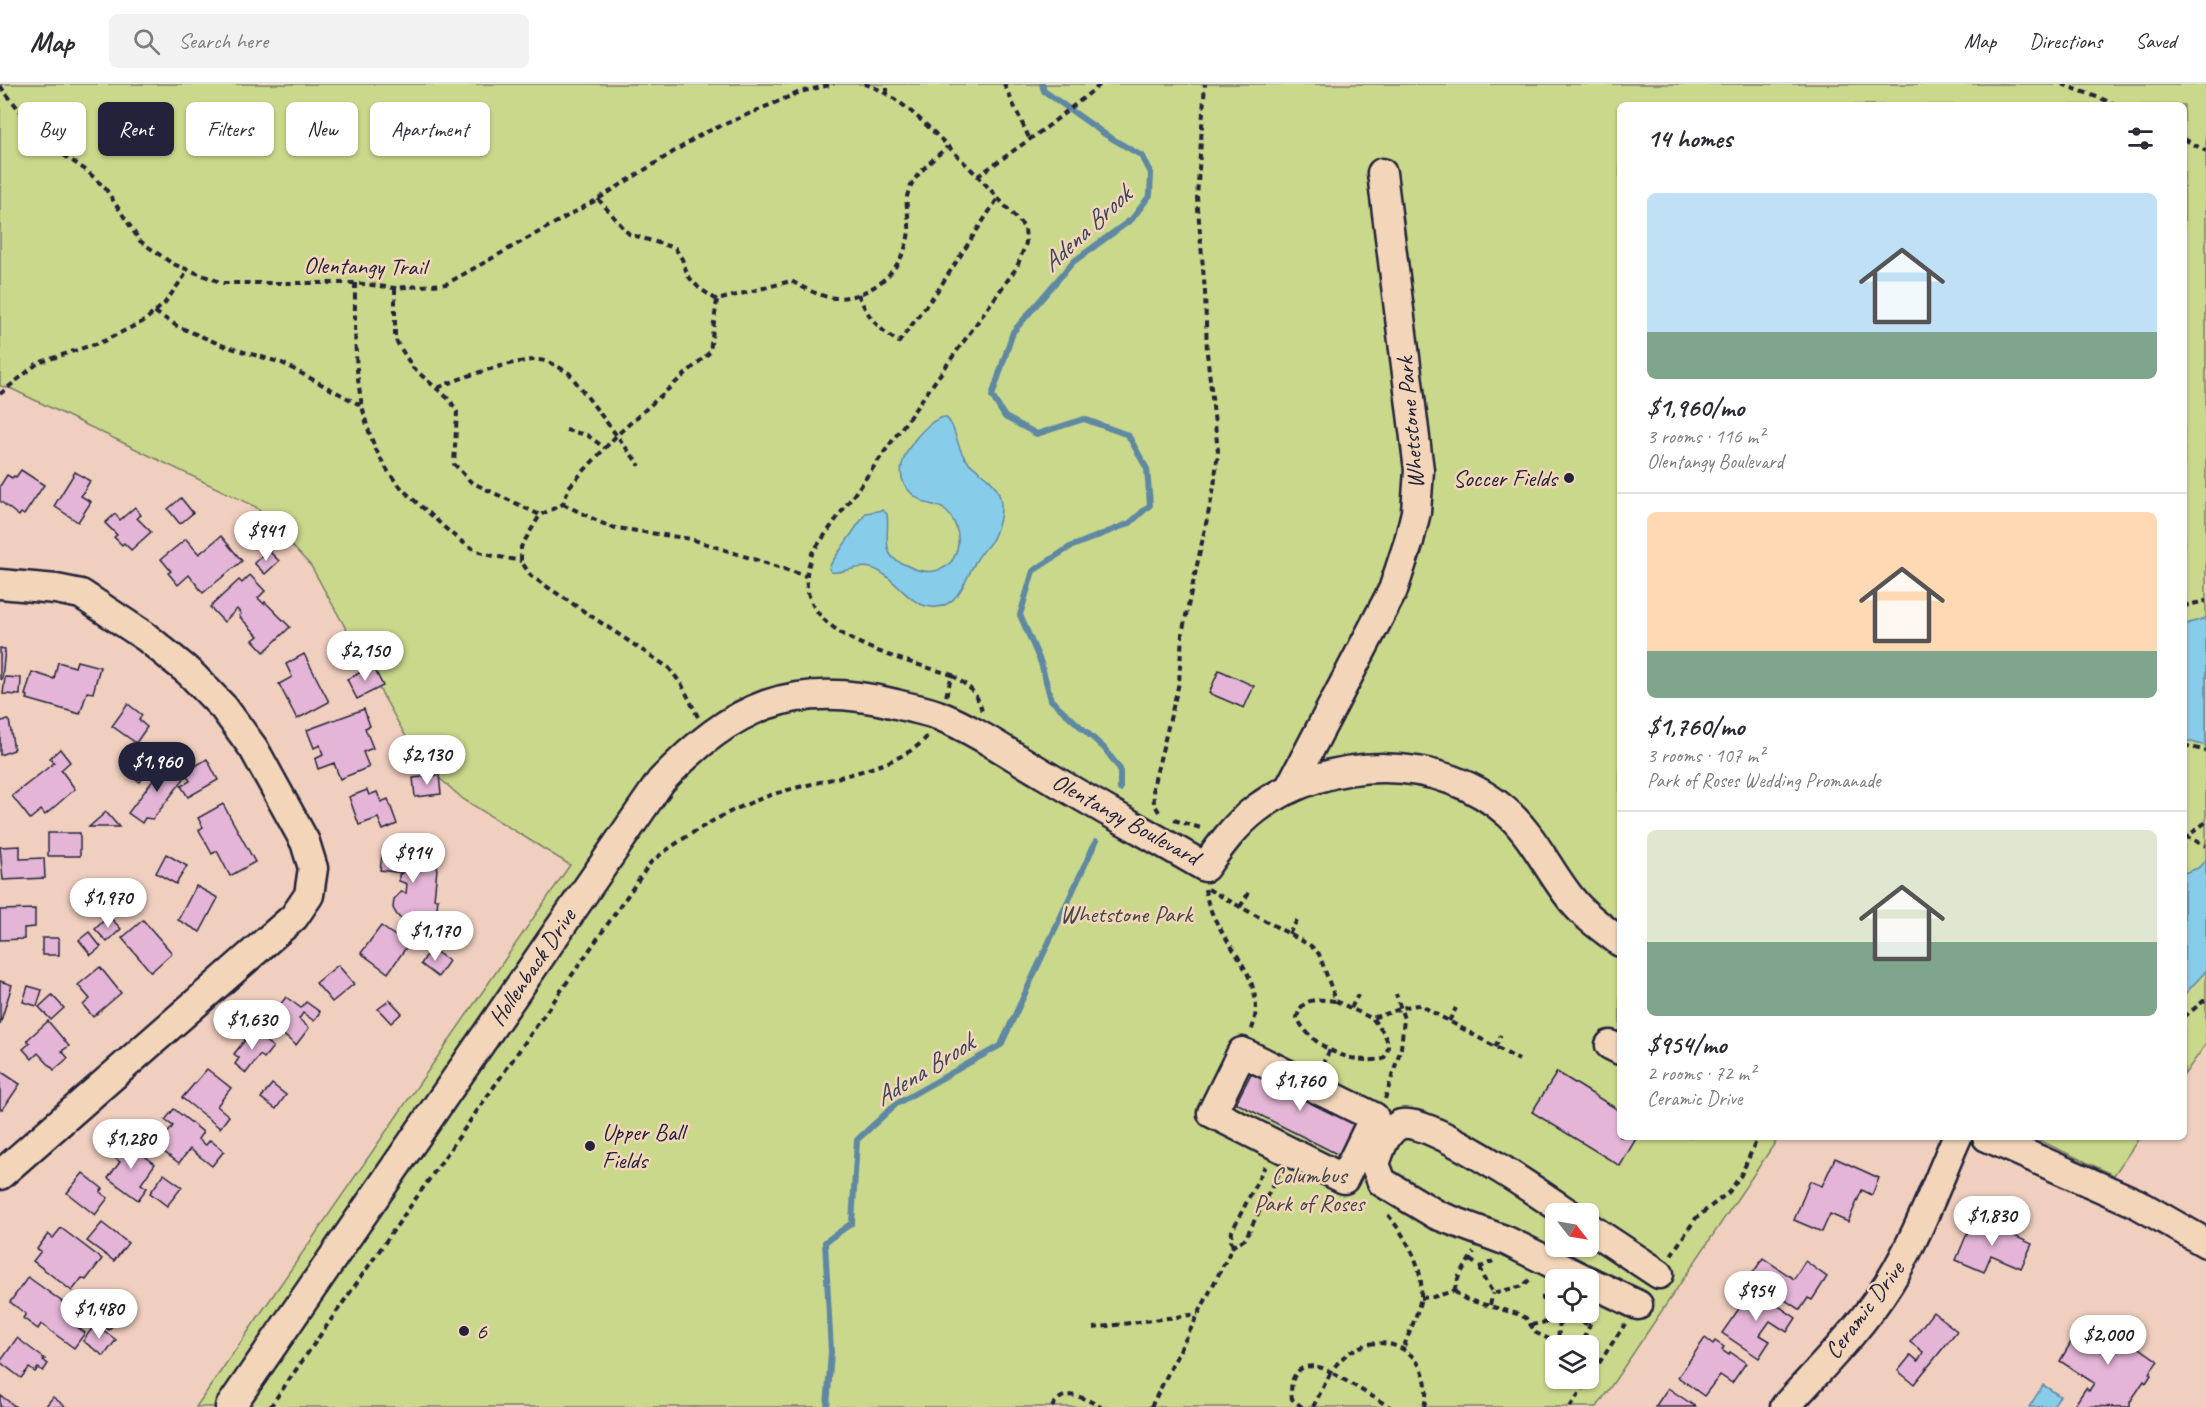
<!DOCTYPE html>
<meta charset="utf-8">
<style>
:root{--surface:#fff;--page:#f2f2f3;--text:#2b2b33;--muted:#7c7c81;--line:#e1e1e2;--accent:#22223b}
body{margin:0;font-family:Caveat,sans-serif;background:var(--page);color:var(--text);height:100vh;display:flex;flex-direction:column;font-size:22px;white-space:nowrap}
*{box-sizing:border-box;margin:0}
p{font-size:20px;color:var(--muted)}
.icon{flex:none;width:33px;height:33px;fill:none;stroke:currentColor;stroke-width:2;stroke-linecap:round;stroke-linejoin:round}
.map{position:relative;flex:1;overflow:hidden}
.side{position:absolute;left:1617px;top:18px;width:570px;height:1038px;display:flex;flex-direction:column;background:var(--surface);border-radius:9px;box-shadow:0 2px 4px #0004}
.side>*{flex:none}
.guide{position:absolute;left:18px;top:18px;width:570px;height:54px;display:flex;gap:12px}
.needle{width:39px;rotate:121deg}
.fabs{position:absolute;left:1545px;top:1119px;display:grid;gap:12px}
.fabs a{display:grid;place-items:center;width:54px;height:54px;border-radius:9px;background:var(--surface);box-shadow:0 2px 4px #0004;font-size:30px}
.price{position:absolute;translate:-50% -51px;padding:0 14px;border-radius:21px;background:#fff;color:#222;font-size:20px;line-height:39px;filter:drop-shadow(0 2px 3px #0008)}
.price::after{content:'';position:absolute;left:50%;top:36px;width:18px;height:14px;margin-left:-9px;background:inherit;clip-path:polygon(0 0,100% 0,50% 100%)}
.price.selected{background:var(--accent);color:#fff}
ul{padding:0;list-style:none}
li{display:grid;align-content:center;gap:12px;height:318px;padding:0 30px}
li+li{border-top:2px solid var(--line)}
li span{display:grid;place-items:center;height:186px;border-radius:9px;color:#555}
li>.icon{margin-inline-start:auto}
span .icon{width:108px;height:108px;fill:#fffc;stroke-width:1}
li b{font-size:26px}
h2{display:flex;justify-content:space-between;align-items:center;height:72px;padding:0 30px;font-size:26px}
.chip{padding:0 21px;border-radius:9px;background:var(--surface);box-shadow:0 2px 4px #0004;font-size:21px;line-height:54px}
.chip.selected{background:var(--accent);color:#fff}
header{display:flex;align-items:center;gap:36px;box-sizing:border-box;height:84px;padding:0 30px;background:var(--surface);border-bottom:2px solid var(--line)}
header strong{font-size:28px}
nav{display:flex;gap:33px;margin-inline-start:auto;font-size:21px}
.search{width:420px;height:54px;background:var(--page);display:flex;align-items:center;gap:15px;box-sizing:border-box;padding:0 21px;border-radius:9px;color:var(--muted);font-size:22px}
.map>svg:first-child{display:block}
.green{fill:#cad88b;stroke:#767d63;stroke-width:1.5;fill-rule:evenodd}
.water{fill:#87cce8;stroke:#5f88a3;stroke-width:1.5}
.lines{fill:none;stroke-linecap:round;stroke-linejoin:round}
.stream{stroke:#5f88a3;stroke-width:6}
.building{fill:#e4b5d6;stroke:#22223b;stroke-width:1.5}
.minor-casing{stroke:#22223b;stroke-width:33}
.path{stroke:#22223b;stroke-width:4;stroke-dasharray:6 4.5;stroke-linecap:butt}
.minor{stroke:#f3d6b9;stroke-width:28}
.poi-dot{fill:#22223b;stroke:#f3d6b9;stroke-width:2}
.labels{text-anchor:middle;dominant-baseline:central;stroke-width:5;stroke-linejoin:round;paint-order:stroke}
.street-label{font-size:24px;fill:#22223b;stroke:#f3d6b9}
.poi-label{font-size:24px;fill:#22223b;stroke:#f3d6b9;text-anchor:start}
.park-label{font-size:24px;fill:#44464b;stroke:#f3d6b9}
.water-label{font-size:26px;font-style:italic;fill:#36445e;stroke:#f3d6b9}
</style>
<header>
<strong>Map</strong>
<div class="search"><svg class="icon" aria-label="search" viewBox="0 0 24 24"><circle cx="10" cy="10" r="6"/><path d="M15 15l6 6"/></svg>Search here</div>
<nav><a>Map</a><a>Directions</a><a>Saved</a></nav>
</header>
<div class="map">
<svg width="2206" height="1323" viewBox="0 0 2206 1323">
<rect width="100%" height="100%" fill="#f0cfbf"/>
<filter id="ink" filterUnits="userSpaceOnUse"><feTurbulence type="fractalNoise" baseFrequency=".0167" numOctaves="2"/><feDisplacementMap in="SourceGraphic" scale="12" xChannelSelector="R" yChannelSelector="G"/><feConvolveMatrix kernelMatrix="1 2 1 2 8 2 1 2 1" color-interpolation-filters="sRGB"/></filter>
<g filter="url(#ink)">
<g class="green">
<path d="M0,0H2206V960L2184,991V21H1620V1053H1779L1597,1323H196L570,781L463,715L419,676L311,482L256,423L12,305L0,302ZM1556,1130H1588V1162H1556ZM1556,1196H1588V1228H1556ZM1556,1262H1588V1294H1556Z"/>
<polygon points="2032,1053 2140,1053 2114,1091"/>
</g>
<g class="water">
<path d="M945,333C956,340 956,363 965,374C975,388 996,394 1000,414C1003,425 999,440 995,450C992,459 984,465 979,472C967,489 961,521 937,523C909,526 895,490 871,484C857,480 844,490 831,488L829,484L832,478L866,429L882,426L887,430C889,442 885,456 889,467C891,475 899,478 906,481C926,492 951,490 957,465C961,451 955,433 942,424C937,421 930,421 924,418C893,401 897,379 916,354C924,345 934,334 945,333Z"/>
<polygon points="2206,534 2206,662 2184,656 2184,543 2189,539"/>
<polygon points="2206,776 2206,887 2184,911 2184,789 2198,784"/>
<polygon points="2043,1301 2060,1312 2052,1323 2029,1323"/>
</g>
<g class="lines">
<g class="stream">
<polyline points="1042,0 1044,7 1106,51 1142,72 1151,89 1150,111 1132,135 1073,178 1013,248 992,312 1005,333 1037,350 1084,335 1128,351 1147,385 1150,421 1130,439 1070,463 1033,487 1020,531 1041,579 1051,616 1104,664 1120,685 1120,705"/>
<polyline points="827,1323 831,1268 825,1158 852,1139 857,1056 896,1020 1001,961 1096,757"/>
</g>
</g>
<g class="building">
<polygon points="21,386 44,401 24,431 21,429 19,432 0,417 0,402 7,391 12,394 14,392 16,393"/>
<polygon points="75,388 90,397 81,412 91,418 78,438 54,422"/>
<polygon points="181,414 193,429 180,440 168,425"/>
<polygon points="135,423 141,431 137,434 151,448 131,466 124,459 122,461 114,453 117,451 105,439 115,430 120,436"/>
<polygon points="221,452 242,477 203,509 189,491 178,501 168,489 171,487 161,475 186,455 199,470"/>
<polygon points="268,466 279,477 265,490 254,479"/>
<polygon points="250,491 265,507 258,514 264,520 265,518 290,543 264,568 253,556 258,552 239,532 241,530 237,525 224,538 210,523 239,496 242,499"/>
<polygon points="0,564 5,565 2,595 0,595"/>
<polygon points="304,570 329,618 297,635 279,600 292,593 286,580"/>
<polygon points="77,577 100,583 93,609 87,608 80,630 27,615 28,612 25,611 32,588 54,595 58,578 75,583"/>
<polygon points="373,582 383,602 357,615 347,595"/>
<polygon points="1219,586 1254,602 1244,624 1209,609"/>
<polygon points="5,593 21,594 20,611 3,610"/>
<polygon points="128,620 142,631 139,636 147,643 136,659 112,642"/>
<polygon points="364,625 370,642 365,644 373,664 363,668 369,683 340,695 334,679 318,685 315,675 323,671 320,661 314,664 307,646"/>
<polygon points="9,636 14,666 0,671 0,637"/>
<polygon points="60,665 70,678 61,686 75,705 45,731 41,726 30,735 12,712 54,679 50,674"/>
<polygon points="140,673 152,681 140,698 129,690"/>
<polygon points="207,675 218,696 188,713 181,702 190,697 185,688"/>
<polygon points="167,678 186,692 153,735 145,734 142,739 128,729"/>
<polygon points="439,691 441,710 415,713 413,694"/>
<polygon points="367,706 369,711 377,708 381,718 388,715 397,740 383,746 378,734 359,741 349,713"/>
<polygon points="223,720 255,778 230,792 217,767 212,770 199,746 203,743 198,734"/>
<polygon points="106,728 119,743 89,743"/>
<rect x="48" y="749" width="32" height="23"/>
<polygon points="20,762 20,775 44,774 45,794 3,796 0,763"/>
<polygon points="383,764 420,768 419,772 438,775 434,815 438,815 436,832 430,839 402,836 397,831 393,824 394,815 401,808 406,809 407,800 399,797 399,791 402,789 380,786"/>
<polygon points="166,770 187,782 176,800 156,789"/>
<polygon points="196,802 218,814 200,848 178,836"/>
<polygon points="35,825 35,843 24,844 24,855 0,856 0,826"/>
<polygon points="109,832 121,845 107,858 95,845"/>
<polygon points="143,836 172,869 151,888 122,854"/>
<polygon points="381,842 408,861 388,889 361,869"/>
<polygon points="89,848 101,863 91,871 79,856"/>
<rect x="42" y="854" width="17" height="17"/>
<polygon points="431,864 449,877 438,893 421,880"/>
<polygon points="338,881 354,900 332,918 316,899"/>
<polygon points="100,883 121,909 93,933 83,921 90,915 78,901"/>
<polygon points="0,897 12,901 0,940"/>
<polygon points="28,902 42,906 37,922 23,918"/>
<polygon points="52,911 64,924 51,936 39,923"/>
<polygon points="286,913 301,924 306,918 320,928 314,937 303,929 299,935 309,944 296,961 267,938"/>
<polygon points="390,916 402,929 391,939 378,925"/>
<polygon points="48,937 69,962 62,967 68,974 54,986 38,969 32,975 23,965 30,959 27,956"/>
<polygon points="252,947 273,963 264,974 260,971 246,989 235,980 239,974 234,970"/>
<polygon points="1255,982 1364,1037 1345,1074 1236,1019"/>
<polygon points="207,985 231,1004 217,1022 229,1032 220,1044 182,1014"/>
<polygon points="0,987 20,1000 3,1025 0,1025"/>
<polygon points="1557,988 1620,1027 1620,1053 1637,1053 1620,1082 1532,1028"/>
<polygon points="272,1000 286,1011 276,1025 261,1014"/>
<polygon points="174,1025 203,1048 198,1055 206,1061 210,1056 224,1067 212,1082 190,1065 179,1079 157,1063 173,1042 165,1036"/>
<polygon points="125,1057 155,1080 141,1100 147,1104 138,1116 108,1094 120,1078 114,1073"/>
<polygon points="1835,1074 1879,1094 1872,1111 1862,1106 1848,1138 1830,1130 1822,1148 1794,1136 1810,1097 1822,1102"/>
<polygon points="83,1089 103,1105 100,1108 108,1114 95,1131 67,1109"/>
<polygon points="164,1090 182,1103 167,1122 150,1109"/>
<polygon points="1984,1138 2032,1160 2021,1184 1991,1171 1984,1188 1956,1176 1971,1140 1981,1145"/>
<polygon points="102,1139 128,1159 114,1177 87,1157"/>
<polygon points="61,1144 102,1175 86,1196 82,1194 72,1207 33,1177 41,1167 37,1165 48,1150 53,1154"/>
<polygon points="1763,1174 1794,1195 1805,1177 1827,1193 1812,1216 1808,1214 1800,1226 1750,1193"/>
<polygon points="28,1193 72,1225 65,1234 85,1249 74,1264 41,1240 38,1245 23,1234 26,1230 10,1218"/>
<polygon points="1749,1202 1796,1234 1787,1248 1770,1237 1760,1251 1770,1257 1759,1274 1722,1249 1743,1219 1739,1217"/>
<polygon points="101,1216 122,1229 109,1246 89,1232"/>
<polygon points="1933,1228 1957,1247 1914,1300 1898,1287 1911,1271 1918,1277 1923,1268 1910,1258"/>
<polygon points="2102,1239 2117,1248 2122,1247 2137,1256 2137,1262 2158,1277 2149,1289 2151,1291 2146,1299 2144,1297 2130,1318 2130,1323 2074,1322 2086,1304 2089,1307 2094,1299 2060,1277 2081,1241 2095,1250"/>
<polygon points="95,1240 116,1256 104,1272 83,1257"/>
<polygon points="17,1254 45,1275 43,1276 48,1280 43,1287 38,1284 35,1288 29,1284 21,1294 0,1278"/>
<polygon points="1705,1254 1713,1260 1715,1257 1724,1263 1722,1266 1729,1271 1730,1268 1746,1279 1732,1299 1720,1291 1704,1312 1678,1293"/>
<polygon points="1668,1304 1696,1323 1655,1323"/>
<polygon points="0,1311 16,1323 0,1323"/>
<polygon points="53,1313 66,1323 45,1323"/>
</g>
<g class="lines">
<g class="minor-casing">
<g id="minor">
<polyline points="0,500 56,505 81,510 146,553 189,588 224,624 254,665 305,758 313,784 309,811 294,833 0,1091"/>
<polyline points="1289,705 1393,506 1409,457 1416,428 1419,386 1382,89"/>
<polyline points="1610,961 1620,966"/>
<polygon points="1242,968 1374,1033 1344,1095 1212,1029"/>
<polyline points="1987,1053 2136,1119 2206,1159"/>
<path d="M1569,1130C1544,1113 1422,1028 1399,1041C1385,1048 1380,1066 1375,1080L1382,1098L1437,1131L1507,1157L1586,1196"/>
<polyline points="1588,1143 1659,1190"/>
<polyline points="1588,1197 1638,1221"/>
<path d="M230,1323L661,697C732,622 793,594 896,620C910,624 926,626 940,632C977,647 1012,672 1047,692C1099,723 1152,752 1205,783C1220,762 1235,741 1256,725C1328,671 1442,668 1510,731C1535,755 1550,789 1572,816C1584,832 1604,845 1620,858"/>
<path d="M1785,1323C1821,1283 1860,1245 1889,1199C1917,1154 1936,1101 1957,1053"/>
</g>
</g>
<g class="path">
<path d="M864,0C902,9 949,65 978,92L1047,43L1101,0"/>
<polyline points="1004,0 1030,56"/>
<polyline points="2062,0 2118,21"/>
<polyline points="0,2 45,58 87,87 105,104 140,157 173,180 223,199 355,199 395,204 446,200 598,115 702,50 800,8 834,0"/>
<polyline points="887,10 887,0"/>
<polyline points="2184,55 2206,67"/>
<path d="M598,115L629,150L675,164L682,175L688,192L699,204L717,216L791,197C804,204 824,215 839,214C876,212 906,182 909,146C910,134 904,119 908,109C913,91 934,75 947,63"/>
<path d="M355,199C355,263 352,340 393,394C403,407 417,419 429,429C444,443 461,460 480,468C493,473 508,474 521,477"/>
<polyline points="395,204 395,255 413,284 450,316 457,328 454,380 471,398 540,431"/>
<path d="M858,210C868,233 878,245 899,258L938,206L998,114"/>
<polyline points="155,228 177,242 224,262 282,279 364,323"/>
<path d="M438,304C458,294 516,275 539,276C550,277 560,284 569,289L640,382"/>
<polyline points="0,310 38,279 104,257 144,237 164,220 188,187"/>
<polyline points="566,346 587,351 605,364"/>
<polyline points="563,420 610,443 691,455 806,492"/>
<polyline points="2184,524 2187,521 2206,517"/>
<path d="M952,591C968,602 978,608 982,628"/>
<path d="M946,612L952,591C907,576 800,555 807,491C807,484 811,476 812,469L1017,183L1026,159L1025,144L978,92"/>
<polyline points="698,633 682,601 669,584 531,492 521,477 521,463 540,431 563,420 569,403 617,351 710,268 717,216"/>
<polyline points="2184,661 2206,667"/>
<polyline points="1159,728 1154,719 1153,703 1179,599 1182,550 1214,403 1218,367 1207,269 1205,208 1197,113 1205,0"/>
<polyline points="1174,736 1204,745"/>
<polyline points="2185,752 2206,762"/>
<polyline points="2184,755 2206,738"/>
<path d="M1205,805C1212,858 1273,889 1251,948"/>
<path d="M1208,805L1311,862L1319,870L1336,917L1371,934C1387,931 1404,921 1420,921L1519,976"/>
<polyline points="1240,823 1249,808"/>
<polyline points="1289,850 1297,836"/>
<path d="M1335,917C1317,915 1301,913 1297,934C1312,963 1350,981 1383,975C1395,959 1383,948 1372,934"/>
<polyline points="1351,924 1358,911"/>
<polyline points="2184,933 2206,915"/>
<polyline points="1449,937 1456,924"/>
<polyline points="1495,963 1501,951"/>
<polyline points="1322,981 1330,966"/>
<polyline points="1385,1015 1401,964 1404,935 1396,910"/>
<path d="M1388,1131C1405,1152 1424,1182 1421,1211C1419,1229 1409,1248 1403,1265"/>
<polyline points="1233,1162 1231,1157 1232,1147 1265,1082"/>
<polyline points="1671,1171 1696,1134 1729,1108 1741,1091 1758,1053"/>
<polyline points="1470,1176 1481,1183 1493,1177"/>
<polyline points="1481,1183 1481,1190 1493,1209 1523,1202 1531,1194"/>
<polyline points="1549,1204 1543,1209 1543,1215 1560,1235 1558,1257"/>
<polyline points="1454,1207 1459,1192 1474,1168"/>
<polyline points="1454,1207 1465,1215 1518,1230 1526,1234 1536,1249 1565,1262"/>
<polyline points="1421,1214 1433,1213 1454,1207"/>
<polyline points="1490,1221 1493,1209"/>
<polyline points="1531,1241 1572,1233 1589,1241"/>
<polyline points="1093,1244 1198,1230"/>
<path d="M1576,1262C1588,1252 1590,1240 1594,1225"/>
<polyline points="1578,1294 1582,1304"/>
<path d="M270,1323L651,778C687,750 727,726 771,711C811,697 904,686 928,651"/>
<path d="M1052,1323C1064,1302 1084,1314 1101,1323"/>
<polyline points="1151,1323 1233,1162 1245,1155 1280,1087"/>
<path d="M1302,1323L1292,1315C1287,1286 1306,1274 1331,1288C1366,1233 1440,1263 1424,1323"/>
<polyline points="1313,1323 1331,1288 1390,1323"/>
<polyline points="1570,1323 1625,1240"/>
</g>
<use href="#minor" class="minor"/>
</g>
</g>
<g class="poi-dot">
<circle cx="1569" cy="394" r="6"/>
<circle cx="590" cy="1062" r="6"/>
<circle cx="464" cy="1247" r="6"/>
</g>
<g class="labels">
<g class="street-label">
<text transform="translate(365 182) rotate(1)">Olentangy Trail</text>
<text transform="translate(1410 339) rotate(-95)">Whetstone Park</text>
<text transform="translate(1126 735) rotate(29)">Olentangy Boulevard</text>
<text transform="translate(532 883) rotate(-56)">Hollenback Drive</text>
<text transform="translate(1864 1226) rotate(-53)">Ceramic Drive</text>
</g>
<g class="poi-label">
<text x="1557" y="394" text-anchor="end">Soccer Fields</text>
<text x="602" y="1048">Upper Ball<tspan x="602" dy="28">Fields</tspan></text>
<text x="476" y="1247">6</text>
</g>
<g class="park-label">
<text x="1126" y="830">Whetstone Park</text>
<text x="1309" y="1091">Columbus<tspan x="1309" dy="28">Park of Roses</tspan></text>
</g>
<g class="water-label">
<text transform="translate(1086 145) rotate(-43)">Adena Brook</text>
<text transform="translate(924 986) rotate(-32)">Adena Brook</text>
</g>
</g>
</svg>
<div class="fabs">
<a><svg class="needle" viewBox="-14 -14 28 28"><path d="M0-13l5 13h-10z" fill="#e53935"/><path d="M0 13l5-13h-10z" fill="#7c7c81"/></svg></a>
<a><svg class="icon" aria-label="locate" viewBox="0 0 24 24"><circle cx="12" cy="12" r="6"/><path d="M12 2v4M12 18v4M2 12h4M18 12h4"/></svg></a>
<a><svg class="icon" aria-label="layers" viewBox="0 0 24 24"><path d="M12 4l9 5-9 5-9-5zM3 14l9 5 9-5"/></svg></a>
</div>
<b class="price" style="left:266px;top:478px">$941</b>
<b class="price" style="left:365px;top:598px">$2,150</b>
<b class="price" style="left:427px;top:702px">$2,130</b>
<b class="price selected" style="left:157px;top:709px">$1,960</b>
<b class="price" style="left:413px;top:800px">$914</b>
<b class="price" style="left:108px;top:845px">$1,970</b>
<b class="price" style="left:435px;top:878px">$1,170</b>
<b class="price" style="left:252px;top:967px">$1,630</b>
<b class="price" style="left:1300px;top:1028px">$1,760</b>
<b class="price" style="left:131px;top:1086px">$1,280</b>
<b class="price" style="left:1992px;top:1163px">$1,830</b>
<b class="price" style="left:1756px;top:1238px">$954</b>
<b class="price" style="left:99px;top:1256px">$1,480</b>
<b class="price" style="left:2108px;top:1282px">$2,000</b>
<div class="guide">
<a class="chip">Buy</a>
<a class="chip selected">Rent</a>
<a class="chip">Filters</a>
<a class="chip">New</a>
<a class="chip">Apartment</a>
</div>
<section class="side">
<h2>14 homes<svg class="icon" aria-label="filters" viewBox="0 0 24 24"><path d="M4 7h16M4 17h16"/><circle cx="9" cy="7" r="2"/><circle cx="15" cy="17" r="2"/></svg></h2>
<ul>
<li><span style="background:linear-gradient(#bfe0f5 75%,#7fa58c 0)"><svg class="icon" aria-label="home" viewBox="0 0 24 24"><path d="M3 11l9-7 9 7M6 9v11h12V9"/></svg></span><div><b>$1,960/mo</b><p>3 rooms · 116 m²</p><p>Olentangy Boulevard</p></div></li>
<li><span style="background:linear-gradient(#ffd9b3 75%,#7fa58c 0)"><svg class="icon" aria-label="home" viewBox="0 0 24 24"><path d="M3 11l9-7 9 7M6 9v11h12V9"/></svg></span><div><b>$1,760/mo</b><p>3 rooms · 107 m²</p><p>Park of Roses Wedding Promanade</p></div></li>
<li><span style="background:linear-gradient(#dfe7d0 60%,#7fa58c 0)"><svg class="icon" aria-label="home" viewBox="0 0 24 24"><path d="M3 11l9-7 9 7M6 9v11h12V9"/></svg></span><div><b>$954/mo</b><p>2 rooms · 72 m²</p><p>Ceramic Drive</p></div></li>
</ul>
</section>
</div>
